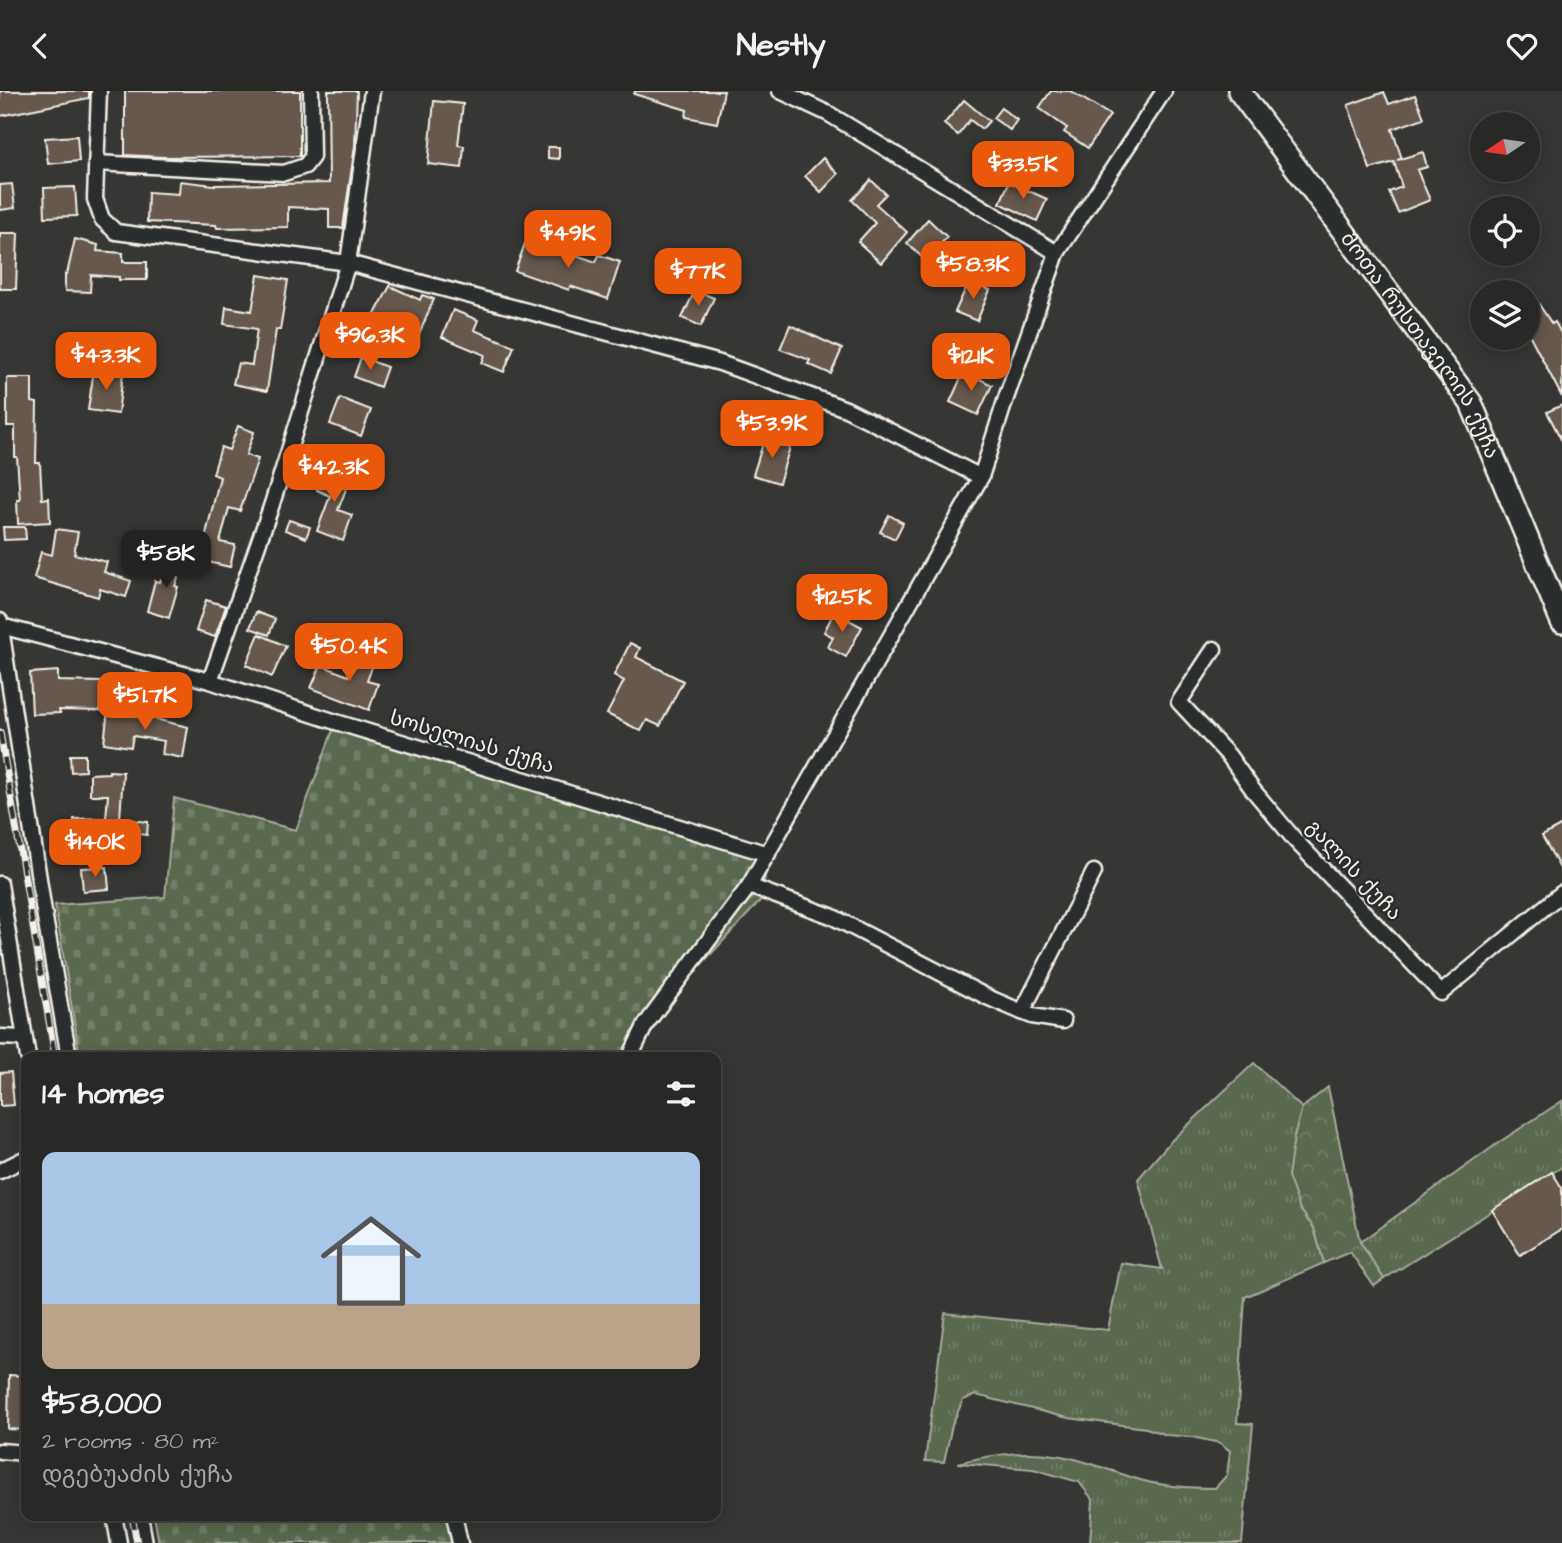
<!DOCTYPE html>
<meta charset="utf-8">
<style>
:root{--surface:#282827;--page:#30302f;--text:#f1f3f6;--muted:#a5a6a7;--line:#444;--accent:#ea580c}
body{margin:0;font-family:"Architects Daughter","Noto Sans Georgian",sans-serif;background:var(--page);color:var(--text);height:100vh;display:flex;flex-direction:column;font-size:26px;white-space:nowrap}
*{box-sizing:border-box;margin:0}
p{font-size:23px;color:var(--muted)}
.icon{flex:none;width:38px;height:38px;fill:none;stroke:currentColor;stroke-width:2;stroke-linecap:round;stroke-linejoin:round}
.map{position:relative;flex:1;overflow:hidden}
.side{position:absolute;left:21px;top:961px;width:700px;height:469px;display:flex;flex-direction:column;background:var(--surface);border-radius:14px;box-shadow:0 4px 18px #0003,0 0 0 2px var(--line)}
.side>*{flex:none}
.needle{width:46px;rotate:257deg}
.buttons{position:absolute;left:1470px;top:21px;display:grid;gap:14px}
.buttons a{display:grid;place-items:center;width:70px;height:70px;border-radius:50%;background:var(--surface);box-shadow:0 4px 18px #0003,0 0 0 2px var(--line);font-size:35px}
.price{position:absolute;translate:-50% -60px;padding:0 16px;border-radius:14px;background:var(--accent);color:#fff;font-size:23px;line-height:46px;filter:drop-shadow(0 2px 4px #0008)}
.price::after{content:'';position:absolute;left:50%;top:42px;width:21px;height:16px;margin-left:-10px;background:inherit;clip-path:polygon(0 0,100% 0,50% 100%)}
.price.selected{background:#222;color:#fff}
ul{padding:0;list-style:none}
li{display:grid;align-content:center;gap:14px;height:371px;padding:0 21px}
li span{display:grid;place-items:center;height:217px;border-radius:14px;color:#555}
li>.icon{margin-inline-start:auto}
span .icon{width:126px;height:126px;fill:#fffc;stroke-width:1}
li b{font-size:30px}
h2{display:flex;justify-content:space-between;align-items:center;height:84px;padding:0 21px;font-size:30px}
header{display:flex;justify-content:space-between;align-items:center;height:91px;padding:0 21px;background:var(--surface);font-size:32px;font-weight:800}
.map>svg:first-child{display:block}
.grass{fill:url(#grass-tufts);stroke:#a7ac9c;stroke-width:2}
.forest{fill:url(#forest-crowns);stroke:#a7ac9c;stroke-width:2}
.cemetery{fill:url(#cemetery-stones);stroke:#a7ac9c;stroke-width:2}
.building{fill:#66594d;stroke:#f4f1e8;stroke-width:2}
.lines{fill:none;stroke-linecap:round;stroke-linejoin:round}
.street-casing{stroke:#f4f1e8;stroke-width:19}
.secondary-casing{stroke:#f4f1e8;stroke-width:26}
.street{stroke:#2a2d2e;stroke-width:14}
.secondary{stroke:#2a2d2e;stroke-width:21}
.rail-casing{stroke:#f4f1e8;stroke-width:7}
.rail{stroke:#2a2d2e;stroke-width:4.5;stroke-dasharray:13;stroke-linecap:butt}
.labels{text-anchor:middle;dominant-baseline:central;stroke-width:5;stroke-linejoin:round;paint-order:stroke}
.street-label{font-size:21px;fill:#f4f1e8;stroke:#2a2d2e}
</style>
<header><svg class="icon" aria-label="back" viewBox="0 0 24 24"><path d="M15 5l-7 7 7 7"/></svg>Nestly<svg class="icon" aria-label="heart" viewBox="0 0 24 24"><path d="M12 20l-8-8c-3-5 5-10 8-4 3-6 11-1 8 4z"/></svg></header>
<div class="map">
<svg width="1562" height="1452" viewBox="0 0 1562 1452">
<defs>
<pattern id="grass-tufts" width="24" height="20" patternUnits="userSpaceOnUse" patternTransform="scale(1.75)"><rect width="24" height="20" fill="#5a6850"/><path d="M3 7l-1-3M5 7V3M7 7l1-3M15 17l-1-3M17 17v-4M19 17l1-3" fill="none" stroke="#727e69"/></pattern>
<pattern id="forest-crowns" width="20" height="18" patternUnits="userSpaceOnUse" patternTransform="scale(1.75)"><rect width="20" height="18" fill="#5a6850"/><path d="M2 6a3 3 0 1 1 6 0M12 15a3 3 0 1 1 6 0" fill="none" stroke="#727e69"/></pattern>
<pattern id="cemetery-stones" width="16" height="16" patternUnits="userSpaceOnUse" patternTransform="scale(1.75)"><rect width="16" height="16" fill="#5a6850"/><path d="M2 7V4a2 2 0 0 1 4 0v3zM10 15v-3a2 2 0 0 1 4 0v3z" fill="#727e69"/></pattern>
</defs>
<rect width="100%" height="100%" fill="#363634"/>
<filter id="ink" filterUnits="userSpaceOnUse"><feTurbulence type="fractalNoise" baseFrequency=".0143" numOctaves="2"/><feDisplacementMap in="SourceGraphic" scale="14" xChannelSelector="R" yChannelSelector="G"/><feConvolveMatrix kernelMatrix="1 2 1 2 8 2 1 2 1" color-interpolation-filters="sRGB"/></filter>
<g filter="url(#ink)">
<g class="grass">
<path d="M1254,972L1302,1017L1294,1046L1300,1118L1314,1137L1324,1172L1245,1206L1237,1332L1253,1333L1242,1452H1090L1093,1409L1079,1391L1033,1378L958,1372C987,1364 1025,1359 1055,1364C1086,1368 1114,1382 1144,1390C1168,1396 1190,1397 1215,1397L1227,1384L1230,1360L1220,1352L1192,1346L1167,1344L1146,1337L1068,1327L976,1304L963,1309L952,1334L944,1371L925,1370L945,1222L1108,1239L1121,1172L1162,1178L1138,1088L1170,1051Z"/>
<polygon points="1562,1010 1562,1076 1384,1188 1360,1151 1501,1050"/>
</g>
<polygon class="forest" points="1328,996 1360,1151 1384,1188 1374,1195 1350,1161 1324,1172 1314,1137 1300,1118 1288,1085 1294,1046 1302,1017"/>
<g class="cemetery">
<polygon points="336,631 768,763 762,808 646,933 630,966 80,966 55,814 165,806 174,707 296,739"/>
<polygon points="154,1425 454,1425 460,1452 159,1452"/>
</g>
<g class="building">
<polygon points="0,0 89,0 89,7 0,25"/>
<polygon points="125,0 300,0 300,65 163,66 125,64"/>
<polygon points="328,0 357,0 355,55 343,137 329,137 329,118 288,116 288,136 217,137 216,134 147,131 148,101 179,103 180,90 214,94 329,92"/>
<polygon points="635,0 724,0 717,32 686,26 687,19 634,3"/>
<polygon points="1051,0 1070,0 1110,24 1088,57 1064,41 1067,37 1039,17"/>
<polygon points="1384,1 1389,13 1415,4 1424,27 1392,38 1402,68 1397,69 1423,61 1427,76 1417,79 1430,109 1398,122 1389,101 1402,96 1394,71 1370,78 1348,14"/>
<polygon points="964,9 989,30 982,38 970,29 958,44 944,33"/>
<polygon points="434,10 463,13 458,54 464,55 462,77 428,73"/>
<polygon points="1001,17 1017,29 1010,39 993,27"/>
<polygon points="77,45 79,70 48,73 45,47"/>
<polygon points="992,53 1019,72 1012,82 985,62"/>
<polygon points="548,56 559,56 559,68 548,67"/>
<polygon points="823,67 838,83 821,101 805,85"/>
<polygon points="871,89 886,103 876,113 907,141 881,172 858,151 875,132 852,109"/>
<polygon points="1009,91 1047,108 1037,130 1000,112"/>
<polygon points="12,93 15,117 0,119 0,94"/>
<polygon points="75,96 77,125 45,126 44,97"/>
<polygon points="928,128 947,146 926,170 907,152"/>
<polygon points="0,142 18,142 16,198 0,198"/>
<polygon points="75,148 98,154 97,160 123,162 123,171 147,171 147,189 119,189 119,186 91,184 90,201 65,200 65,183 67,183"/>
<polygon points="526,150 555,160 556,157 596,171 599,164 620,171 608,208 570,195 569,199 515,180"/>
<polygon points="258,184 288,189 280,239 276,239 267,300 233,293 238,272 252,274 257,238 224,233 226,216 252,220"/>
<polygon points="969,190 990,199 977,230 955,221"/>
<polygon points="390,195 420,209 422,204 434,208 411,262 399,257 400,255 368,244 375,223"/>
<polygon points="1528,197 1552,233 1555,231 1562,244 1562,306 1528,241"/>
<polygon points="695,199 714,207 701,235 682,227"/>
<polygon points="453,219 478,229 474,239 514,255 504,281 482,272 485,264 442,246"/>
<polygon points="790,234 842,258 831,283 808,273 810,269 780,258"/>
<polygon points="361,266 387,276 380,296 354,286"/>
<polygon points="94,278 123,282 118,323 88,319"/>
<polygon points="964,280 992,294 978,324 950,311"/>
<polygon points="7,287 32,287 32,311 37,312 36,372 40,372 42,408 49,407 50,431 18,433 17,409 20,409 17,366 15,366 15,335 7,335"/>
<polygon points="340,307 371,319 361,345 330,333"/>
<polygon points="1562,314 1562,350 1547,321"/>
<polygon points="238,335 254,341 246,364 258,368 240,420 229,417 220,451 235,454 230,476 194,468 199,446 205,447 220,386 213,383 221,356 229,359"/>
<polygon points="765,346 791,353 779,392 753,384"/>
<polygon points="326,375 351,385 338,419 352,424 343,450 317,440 330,405 317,399"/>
<polygon points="889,424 903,432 895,448 880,441"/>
<polygon points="289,429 310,436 306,447 285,439"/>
<polygon points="3,436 25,436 26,448 4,449"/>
<polygon points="56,438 78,441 74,463 107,471 104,481 131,490 126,506 100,498 98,506 34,487 41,461 52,464"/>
<polygon points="169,466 184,472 175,495 178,496 169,527 147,520 155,490 160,491"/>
<polygon points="206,509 226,515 215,546 196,540"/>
<polygon points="256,521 275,528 269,544 250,537"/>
<polygon points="834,521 862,536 846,566 828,556 833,546 824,541"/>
<polygon points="259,543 286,555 272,586 246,574"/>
<polygon points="630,552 640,557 636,566 683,590 660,635 647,629 641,640 607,623 624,590 614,584"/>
<polygon points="356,562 375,568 367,590 378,593 369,619 311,597 321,574 348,585"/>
<polygon points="58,580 58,590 101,591 100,620 59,619 60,622 32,623 30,582"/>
<polygon points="108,619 135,623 188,636 183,667 162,663 164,650 133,645 131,656 104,652"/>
<polygon points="70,664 85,664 85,680 71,681"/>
<polygon points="109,680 123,681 120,728 148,731 147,744 120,741 121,769 98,769 98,751 75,751 74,728 106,727 108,704 90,704 90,683 109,682"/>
<polygon points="1562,734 1562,781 1542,745"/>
<polygon points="107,776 109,798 83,800 81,777"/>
<polygon points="11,981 14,1014 0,1015 0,982"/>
<polygon points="1552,1081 1562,1097 1562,1138 1520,1164 1492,1119"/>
<polygon points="9,1284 26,1285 26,1339 8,1338"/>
</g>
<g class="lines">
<g class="street-casing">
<g id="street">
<polyline points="99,0 95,108 102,128 116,141 348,172 720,272 846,318 981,386"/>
<polyline points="780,0 829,23 1057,162"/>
<polyline points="96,72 284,82 305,75 312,66 311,0"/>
<polyline points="0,530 44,821 69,966"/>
<polyline points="1,535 210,590 336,631 768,763"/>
<polyline points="1214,558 1179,611 1229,665 1253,699 1295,749 1441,902 1562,802"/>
<polyline points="210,590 271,416 348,172 372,0"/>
<polyline points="0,793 28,966"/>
<polyline points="749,795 831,825 987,906 1022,921 1032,925 1063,930"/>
<polyline points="1022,921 1094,781"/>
<polyline points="0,946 23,947"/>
<polyline points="630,966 646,933 749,795 981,386 1006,307 1057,162 1164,0"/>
<polyline points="0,1080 26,1067"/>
<polyline points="0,1360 26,1362"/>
<polyline points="114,1424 119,1452"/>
<polyline points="140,1424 145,1452"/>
<polyline points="454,1424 460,1452"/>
</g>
</g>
<g class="secondary-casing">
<g id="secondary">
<path id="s1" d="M1239,0L1471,312L1562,531"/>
</g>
</g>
<use href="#street" class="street"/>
<use href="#secondary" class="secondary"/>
<g class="rail-casing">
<g id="rail">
<polyline points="0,641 55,966"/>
<polyline points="132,1424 137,1452"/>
</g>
</g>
<use href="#rail" class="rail"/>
</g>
</g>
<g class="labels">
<g class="street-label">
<text stroke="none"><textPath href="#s1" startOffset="313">შოთა რუსთაველის ქუჩა</textPath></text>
<text transform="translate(472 651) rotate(17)">სოსელიას ქუჩა</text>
<text transform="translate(1354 779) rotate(47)">გალის ქუჩა</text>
</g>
</g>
</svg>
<div class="buttons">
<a><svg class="needle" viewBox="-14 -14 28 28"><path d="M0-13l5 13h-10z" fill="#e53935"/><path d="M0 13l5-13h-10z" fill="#a5a6a7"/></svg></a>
<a><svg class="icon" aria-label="locate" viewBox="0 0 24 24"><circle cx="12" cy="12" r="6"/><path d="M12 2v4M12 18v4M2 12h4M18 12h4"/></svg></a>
<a><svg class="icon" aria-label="layers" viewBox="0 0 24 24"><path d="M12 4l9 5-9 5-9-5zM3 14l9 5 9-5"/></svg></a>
</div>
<b class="price" style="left:1023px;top:110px">$33.5K</b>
<b class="price" style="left:568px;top:179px">$49K</b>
<b class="price" style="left:973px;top:210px">$58.3K</b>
<b class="price" style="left:698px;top:217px">$77K</b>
<b class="price" style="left:370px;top:281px">$96.3K</b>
<b class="price" style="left:106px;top:301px">$43.3K</b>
<b class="price" style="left:971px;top:302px">$121K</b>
<b class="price" style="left:772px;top:369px">$53.9K</b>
<b class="price" style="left:334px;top:413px">$42.3K</b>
<b class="price selected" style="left:166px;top:499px">$58K</b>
<b class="price" style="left:842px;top:543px">$125K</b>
<b class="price" style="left:349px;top:592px">$50.4K</b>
<b class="price" style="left:145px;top:641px">$51.7K</b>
<b class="price" style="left:95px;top:788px">$140K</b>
<section class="side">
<h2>14 homes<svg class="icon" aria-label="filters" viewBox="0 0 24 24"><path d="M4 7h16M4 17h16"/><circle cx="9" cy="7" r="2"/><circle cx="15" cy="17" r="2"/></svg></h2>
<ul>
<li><span style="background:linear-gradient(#a9c7e8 70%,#b9a48a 0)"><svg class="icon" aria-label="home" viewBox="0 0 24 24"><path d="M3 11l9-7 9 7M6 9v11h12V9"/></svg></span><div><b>$58,000</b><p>2 rooms · 80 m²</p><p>დგებუაძის ქუჩა</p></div></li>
</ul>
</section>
</div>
